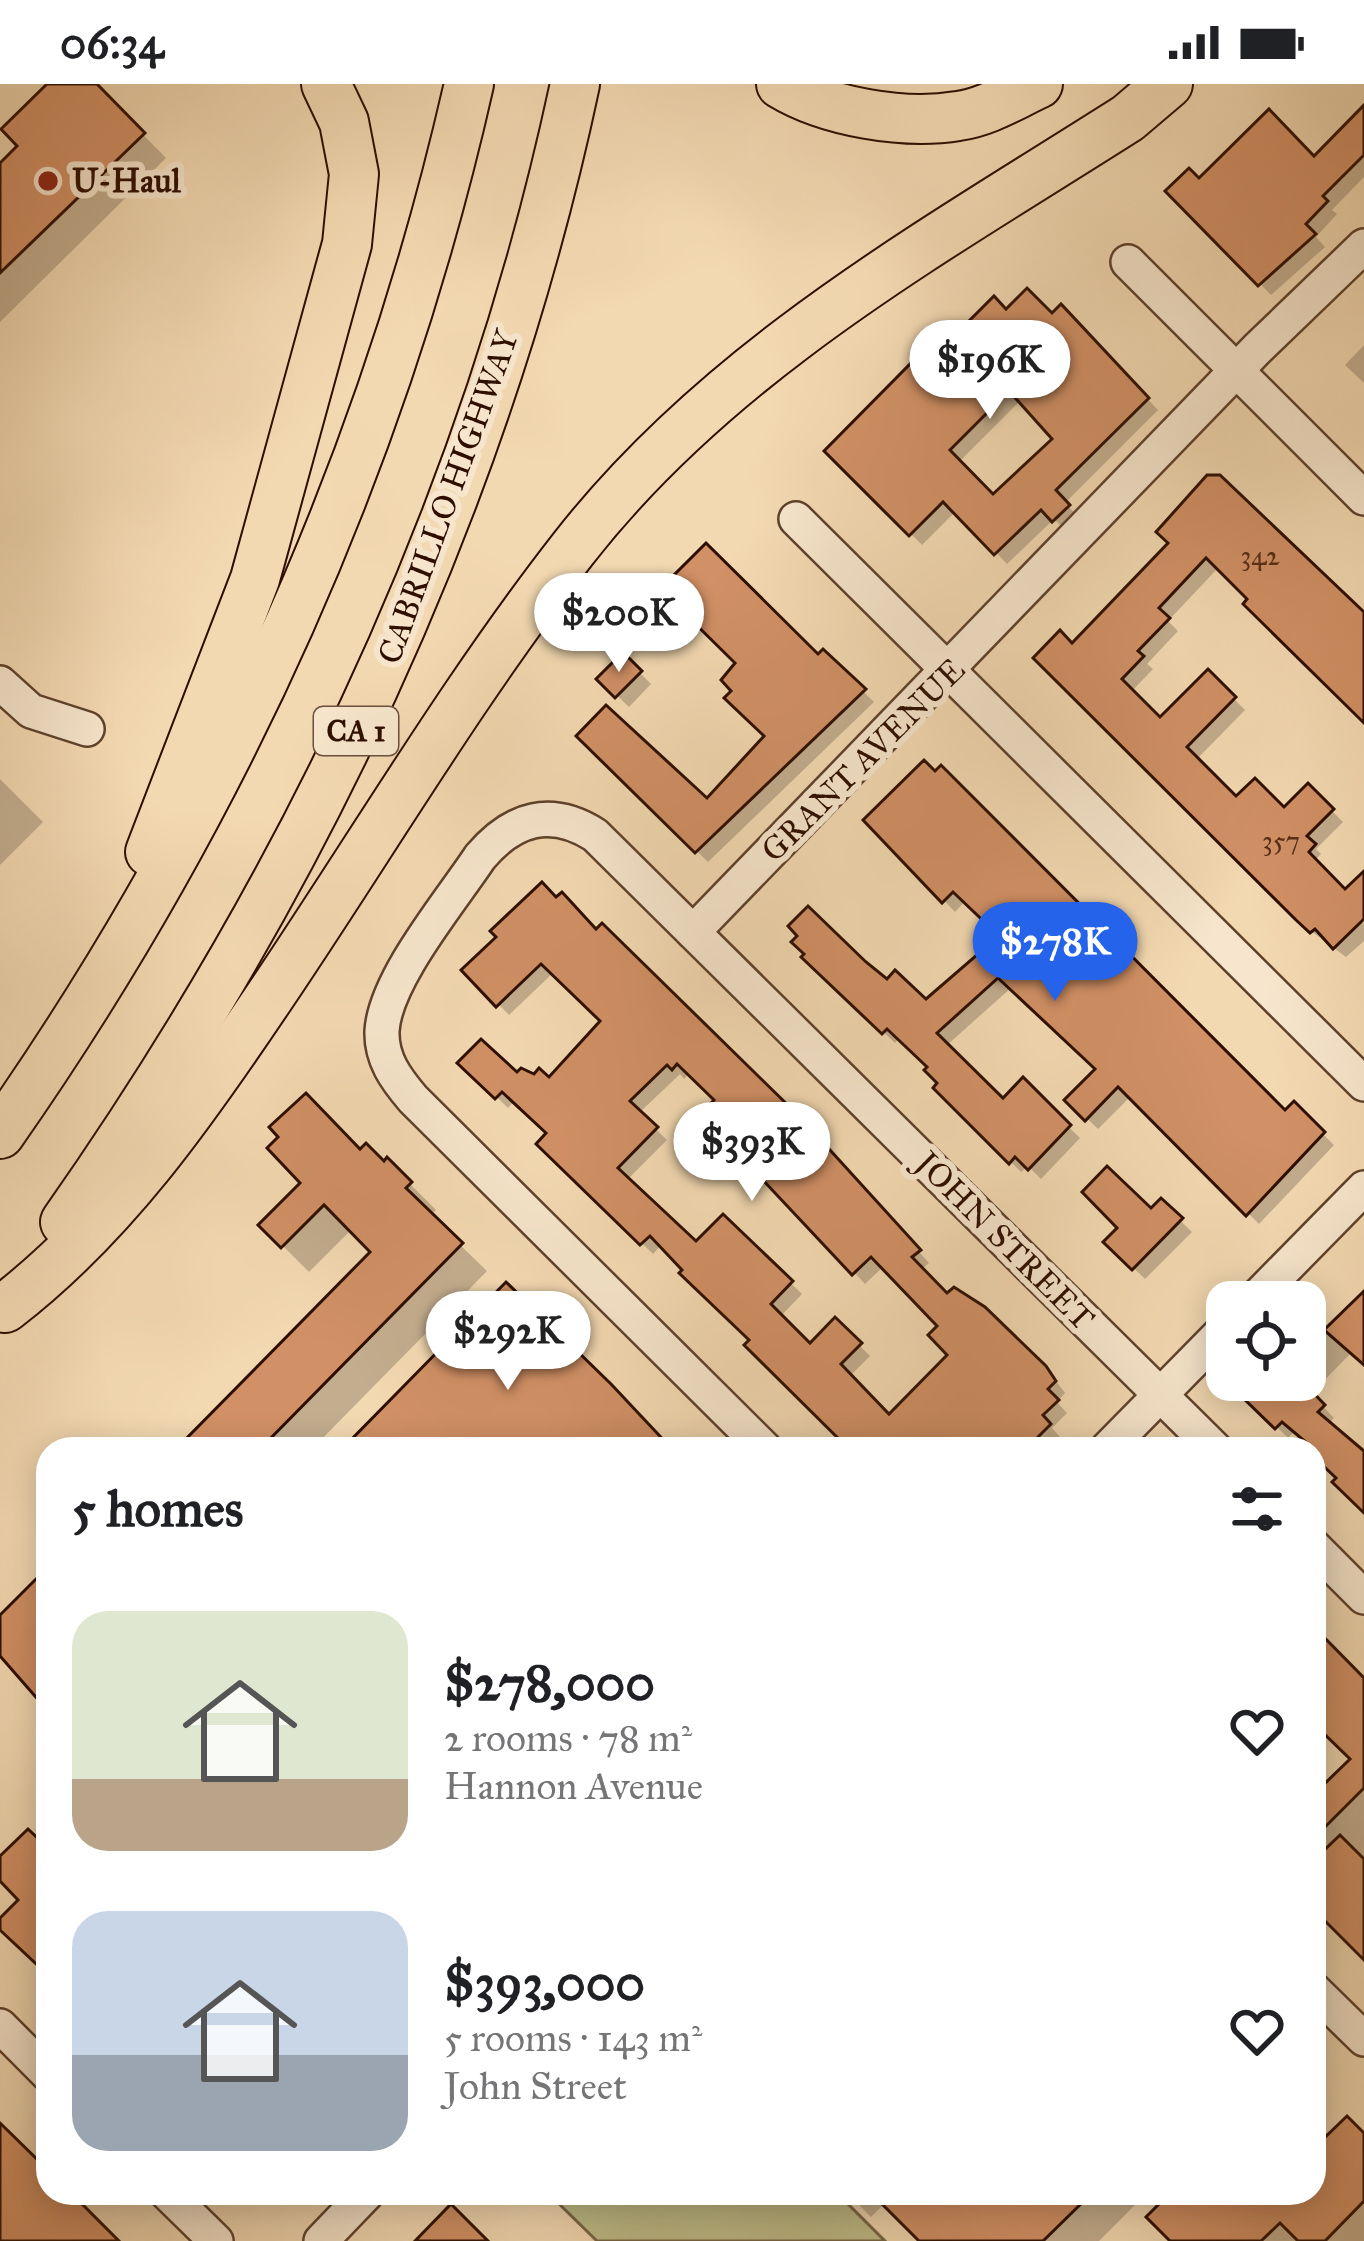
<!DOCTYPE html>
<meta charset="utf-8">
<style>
:root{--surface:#fff;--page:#f2f2f2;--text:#202124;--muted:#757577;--accent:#2563eb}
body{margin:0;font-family:"IM FELL Great Primer",serif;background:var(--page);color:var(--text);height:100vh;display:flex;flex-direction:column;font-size:45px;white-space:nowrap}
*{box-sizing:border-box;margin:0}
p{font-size:39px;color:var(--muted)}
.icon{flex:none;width:66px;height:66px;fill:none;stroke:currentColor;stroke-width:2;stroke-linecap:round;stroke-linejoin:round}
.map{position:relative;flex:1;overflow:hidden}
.sheet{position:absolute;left:36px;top:1353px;width:1290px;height:768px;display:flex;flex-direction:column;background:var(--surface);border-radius:36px;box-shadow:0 6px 30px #0003}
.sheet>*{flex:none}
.tools{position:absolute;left:1206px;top:1197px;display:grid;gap:24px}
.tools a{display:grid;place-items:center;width:120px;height:120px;border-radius:24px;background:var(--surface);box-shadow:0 6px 30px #0003;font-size:60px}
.price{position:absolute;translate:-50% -102px;padding:0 27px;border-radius:42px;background:#fff;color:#222;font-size:39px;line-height:78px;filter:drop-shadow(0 3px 6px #0008)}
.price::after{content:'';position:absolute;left:50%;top:72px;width:36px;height:27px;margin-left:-18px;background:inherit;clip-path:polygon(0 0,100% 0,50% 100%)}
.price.on{background:var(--accent);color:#fff}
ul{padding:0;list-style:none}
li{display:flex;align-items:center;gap:36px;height:300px;padding:0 36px}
li span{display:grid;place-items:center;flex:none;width:336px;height:240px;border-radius:36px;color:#555}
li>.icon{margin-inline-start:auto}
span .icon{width:144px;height:144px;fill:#fffc;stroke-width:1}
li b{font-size:51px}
h2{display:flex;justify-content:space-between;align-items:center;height:144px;padding:0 36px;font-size:51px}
.status{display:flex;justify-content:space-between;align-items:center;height:84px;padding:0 60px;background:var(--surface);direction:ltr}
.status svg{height:33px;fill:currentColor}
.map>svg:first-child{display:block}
.green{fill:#bebe8a;stroke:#766645;stroke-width:3}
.shadow{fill:#0003;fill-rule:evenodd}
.building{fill:#d19065;stroke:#2d0e00;stroke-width:3;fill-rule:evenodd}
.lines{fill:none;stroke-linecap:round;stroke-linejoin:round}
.minor-casing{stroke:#5e412c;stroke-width:38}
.highway-casing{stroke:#2d0e00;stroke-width:52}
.minor{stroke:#f7e6cd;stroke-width:33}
.highway{stroke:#f3d9b2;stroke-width:48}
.poi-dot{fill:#8f2418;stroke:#f7e6cd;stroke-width:4.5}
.labels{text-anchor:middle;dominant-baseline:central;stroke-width:12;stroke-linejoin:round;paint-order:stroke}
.number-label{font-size:27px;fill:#562e19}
.shield{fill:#f7e6cd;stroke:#6a4f3e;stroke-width:3}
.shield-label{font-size:30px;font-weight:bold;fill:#2d0e00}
.poi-label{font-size:33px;font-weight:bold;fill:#2d0e00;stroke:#f7e6cd;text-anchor:start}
.street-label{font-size:33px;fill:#2d0e00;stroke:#f7e6cd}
</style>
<div class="status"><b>06:34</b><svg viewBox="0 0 49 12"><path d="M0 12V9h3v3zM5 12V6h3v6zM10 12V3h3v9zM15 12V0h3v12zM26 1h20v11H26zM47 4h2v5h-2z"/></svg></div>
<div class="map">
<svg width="1364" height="2157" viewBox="0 0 1364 2157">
<rect width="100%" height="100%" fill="#f3d9b2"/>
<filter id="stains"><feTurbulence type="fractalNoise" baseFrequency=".00167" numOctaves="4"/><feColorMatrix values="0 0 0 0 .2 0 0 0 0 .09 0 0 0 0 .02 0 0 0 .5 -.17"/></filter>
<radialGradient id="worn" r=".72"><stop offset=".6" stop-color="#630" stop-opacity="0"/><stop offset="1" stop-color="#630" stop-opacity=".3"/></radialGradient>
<polygon class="green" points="548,2109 837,2109 885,2157 597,2157"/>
<g class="shadow">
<polygon points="52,0 93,0 166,74 0,238 0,84 21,62"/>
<polygon points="1364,25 1364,93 1332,126 1337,130 1316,153 1325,163 1271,211 1169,107 1314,76"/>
<path d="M1061,225L1158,326L1065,419L1079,433L1065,446L1054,435L1007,480L956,427L922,461L828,367L926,285L1006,229L1052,234ZM1021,316L1056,355L993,414L958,379Z"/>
<polygon points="1364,261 1364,299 1345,281"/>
<polygon points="1172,460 1364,532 1364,635 1219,483 1168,537 1178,547 1147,580 1153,585 1131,608 1160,638 1208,589 1245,626 1196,676 1236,716 1284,727 1308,703 1343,738 1316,765 1321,770 1308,783 1364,840 1364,857 1346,873 1311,847 1073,563"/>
<polygon points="823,569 874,618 708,778 580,652 707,718 768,653 735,607 739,579 818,574"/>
<polygon points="623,572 651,600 629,623 600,595"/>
<polygon points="0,695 43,738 0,781"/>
<polygon points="868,736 1285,1030 1294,1022 1334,1061 1259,1140 1131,1012 1098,1045 1068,1016 1099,985 1012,903 946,962 1003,1018 1023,998 1080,1054 1041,1095 1028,1082 1021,1088 975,1042 931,983 900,953 895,959 805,873 864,880 926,919 1003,852 966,816 955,828"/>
<path d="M597,849L811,1048L929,1179L921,1186L947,1213L983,1226L1056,1297L1065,1309L1057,1318L1067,1329L1052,1344L1060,1353L1048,1365H852L662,1160L653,1170L540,1060L550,1050L515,1016L508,1024L462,979L549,998L604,937L554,888L509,931L466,887ZM690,989L718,1016L698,1036L765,1094L865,1200L884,1182L942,1242L952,1271L890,1334L850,1292L870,1272L835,1237L810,1263L780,1233L802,1210L723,1134L697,1161L627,1096L667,1056L639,1029L680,990L684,995Z"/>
<polygon points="361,1069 384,1081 387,1077 436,1126 430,1132 487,1187 312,1365 180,1365 374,1168 352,1145 309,1188 262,1141"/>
<polygon points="1161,1118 1192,1148 1145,1195 1107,1158"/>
<polygon points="1364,1208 1364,1277 1350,1270 1311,1310 1334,1334 1327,1341 1364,1377 1364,1425 1314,1365 1293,1349 1288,1354 1244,1310 1257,1296 1305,1296 1305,1248 1313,1256"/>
<polygon points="1314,1547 1364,1598 1364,1874 1314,1824 1314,1714 1354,1675 1314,1613"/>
<polygon points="1314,2037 1330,2052 1364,2052 1364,2157 1174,2157 1174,2109 1314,2109"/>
<polygon points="0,2042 48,2090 48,2109 75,2109 115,2157 9,2157 0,2148"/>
<polygon points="847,2109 1147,2109 1099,2157 923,2157 885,2119 871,2133"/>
</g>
<g class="building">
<polygon points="47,0 97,0 145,49 0,189 0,79 17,62 1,45"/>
<polygon points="1364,21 1364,71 1323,112 1328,117 1306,140 1316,150 1258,202 1165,107 1189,84 1199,94 1269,25 1314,72"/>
<path d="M1027,204L1052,229L1061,220L1149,314L1056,406L1070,421L1052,438L1041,426L994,471L943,418L909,452L824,367L918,272L926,280L994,212L1006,225ZM1009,307L1052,355L993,410L950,366Z"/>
<polygon points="1207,391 1220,391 1364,528 1364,639 1243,520 1247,515 1206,474 1159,524 1170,534 1138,567 1144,572 1122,595 1160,633 1208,585 1236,613 1187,663 1236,712 1255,694 1284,723 1308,699 1334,725 1307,752 1316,760 1309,768 1345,805 1364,787 1364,835 1333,865 1315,845 1310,849 1296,836 1033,574 1060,546 1072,559 1168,459 1156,448"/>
<polygon points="706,459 818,570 823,565 866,605 695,769 576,652 606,621 707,714 764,652 724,614 731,607 721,596 735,579 666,511 673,503 667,498"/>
<polygon points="623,568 642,587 615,614 596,595"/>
<polygon points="924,676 935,687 941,681 1285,1026 1294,1017 1325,1048 1246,1132 1118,1003 1085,1037 1064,1016 1095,985 998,894 937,949 1003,1014 1023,993 1071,1041 1028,1086 1015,1073 1009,1080 933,1004 937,999 924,986 927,983 887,945 882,950 801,873 804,870 791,858 797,852 788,842 808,822 866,878 887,895 895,886 926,915 999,852 953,808 942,819 863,736"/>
<path d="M542,798L556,813L562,808L596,845L602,839L800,1033L921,1166L912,1173L947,1209L954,1203L985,1223L1046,1282L1056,1297L1048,1305L1059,1316L1043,1331L1051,1340L1026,1365H849L744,1261L749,1256L679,1189L682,1186L650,1152L640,1161L536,1060L546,1049L502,1008L495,1015L457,979L481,955L517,988L521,984L534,990L539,984L549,993L600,937L541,880L496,923L461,886L496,853L490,847ZM677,980L714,1016L694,1037L760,1093L852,1191L871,1173L937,1242L928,1251L947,1271L889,1330L841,1280L862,1259L835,1233L810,1259L771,1220L793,1197L723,1130L696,1157L618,1084L658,1043L630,1017L667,981L672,986Z"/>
<polygon points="306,1009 360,1065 366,1059 384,1077 387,1073 412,1098 406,1104 463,1159 260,1365 176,1365 370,1168 324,1121 281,1164 258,1141 300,1099 267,1064 278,1053 269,1043"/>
<polygon points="1107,1082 1151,1124 1161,1114 1183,1134 1132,1186 1103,1158 1117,1144 1082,1108"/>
<polygon points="506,1198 611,1300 672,1365 342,1365"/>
<polygon points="1364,1207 1364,1281 1324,1246"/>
<polygon points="1253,1296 1301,1296 1325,1321 1318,1328 1364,1367 1364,1429 1332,1398 1336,1394 1314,1373 1314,1365 1282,1338 1275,1345 1239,1310"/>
<polygon points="48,1483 48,1627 0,1572 0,1531"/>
<polygon points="1314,1543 1364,1594 1364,1704 1314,1754 1314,1710 1350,1675 1314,1640"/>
<polygon points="28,1745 48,1764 48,1891 0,1846 0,1834 18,1816 0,1797 0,1772"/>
<polygon points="1340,1751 1364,1775 1364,1876 1314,1826 1314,1776"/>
<polygon points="1347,2032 1364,2049 1364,2117 1325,2157 1298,2157 1280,2139 1261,2157 1170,2157 1146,2133 1170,2109 1314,2109 1314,2064"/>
<polygon points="0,2039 48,2086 48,2109 71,2109 119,2157 0,2157"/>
<polygon points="871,2109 1092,2109 1043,2157 919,2157"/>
<polygon points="451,2120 488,2157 415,2157"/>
</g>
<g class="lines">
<g class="minor-casing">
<g id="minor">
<polyline points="1128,178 1364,414"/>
<polyline points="796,435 1364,1000"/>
<polyline points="0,599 31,627 87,645"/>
<polyline points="693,848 1257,265 1364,162"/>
<polyline points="1252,1218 1364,1104"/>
<path d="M765,1365L413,1015C396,995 381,975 382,947C385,895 451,817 480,773C513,734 551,723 595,751L1215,1365"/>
<polyline points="1107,1365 1227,1243"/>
<polyline points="1314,1463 1364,1513"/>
<polyline points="1314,1906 1364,1955"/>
<polyline points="0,1942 48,1990"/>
<polyline points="167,2109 216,2157"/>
<polyline points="321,2157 367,2109"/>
</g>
</g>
<g class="highway-casing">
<g id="highway">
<path d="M781,0C827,28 904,41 958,32C987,28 1012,12 1038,0"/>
<polyline points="150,768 255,495 347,160 354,90 344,38 326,0"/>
<path d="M0,1050C223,731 383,380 469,0"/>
<path d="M65,1138C307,793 487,414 575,0"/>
<path d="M5,1224C114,1140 192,1028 268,915C369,766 462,607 573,465C720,276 930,160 1128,34L1168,0"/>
</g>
</g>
<use href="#minor" class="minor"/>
<use href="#highway" class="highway"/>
</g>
<circle class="poi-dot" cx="48" cy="97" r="12"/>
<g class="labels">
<g class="number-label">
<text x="1260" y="471">342</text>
<text x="1281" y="756">357</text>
</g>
<rect class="shield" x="314" y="623" width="84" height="48" rx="9"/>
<g class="shield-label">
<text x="356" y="647">CA 1</text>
</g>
<g class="poi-label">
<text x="72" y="97">U-Haul</text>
</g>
<g class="street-label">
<text transform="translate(448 413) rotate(-70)">CABRILLO HIGHWAY</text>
<text transform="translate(863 676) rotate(-45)">GRANT AVENUE</text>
<text transform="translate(1005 1157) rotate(45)">JOHN STREET</text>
</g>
</g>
<rect width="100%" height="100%" filter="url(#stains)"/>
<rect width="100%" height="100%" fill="url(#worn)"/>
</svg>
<div class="tools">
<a><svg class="icon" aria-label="locate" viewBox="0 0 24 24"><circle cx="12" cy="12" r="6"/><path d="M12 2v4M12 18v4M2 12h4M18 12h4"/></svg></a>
</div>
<b class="price" style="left:990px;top:338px">$196K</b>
<b class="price" style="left:619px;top:591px">$200K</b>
<b class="price on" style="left:1055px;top:920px">$278K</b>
<b class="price" style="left:752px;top:1120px">$393K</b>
<b class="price" style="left:508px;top:1309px">$292K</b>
<section class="sheet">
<h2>5 homes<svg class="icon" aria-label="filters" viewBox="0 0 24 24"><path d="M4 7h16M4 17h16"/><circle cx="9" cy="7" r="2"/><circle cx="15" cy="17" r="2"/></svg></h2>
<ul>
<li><span style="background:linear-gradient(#dfe7d0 70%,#b9a48a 0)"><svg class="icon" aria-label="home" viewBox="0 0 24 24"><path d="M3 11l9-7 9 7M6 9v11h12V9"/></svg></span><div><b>$278,000</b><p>2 rooms · 78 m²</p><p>Hannon Avenue</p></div><svg class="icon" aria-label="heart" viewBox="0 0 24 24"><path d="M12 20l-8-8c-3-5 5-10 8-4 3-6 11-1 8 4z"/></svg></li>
<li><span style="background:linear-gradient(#c9d6e8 60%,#9aa5b1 0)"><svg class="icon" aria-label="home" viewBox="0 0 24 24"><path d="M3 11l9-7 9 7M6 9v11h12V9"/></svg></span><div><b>$393,000</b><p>5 rooms · 143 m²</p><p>John Street</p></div><svg class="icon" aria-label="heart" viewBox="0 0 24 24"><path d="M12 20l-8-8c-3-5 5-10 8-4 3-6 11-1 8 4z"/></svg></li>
</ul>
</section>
</div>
